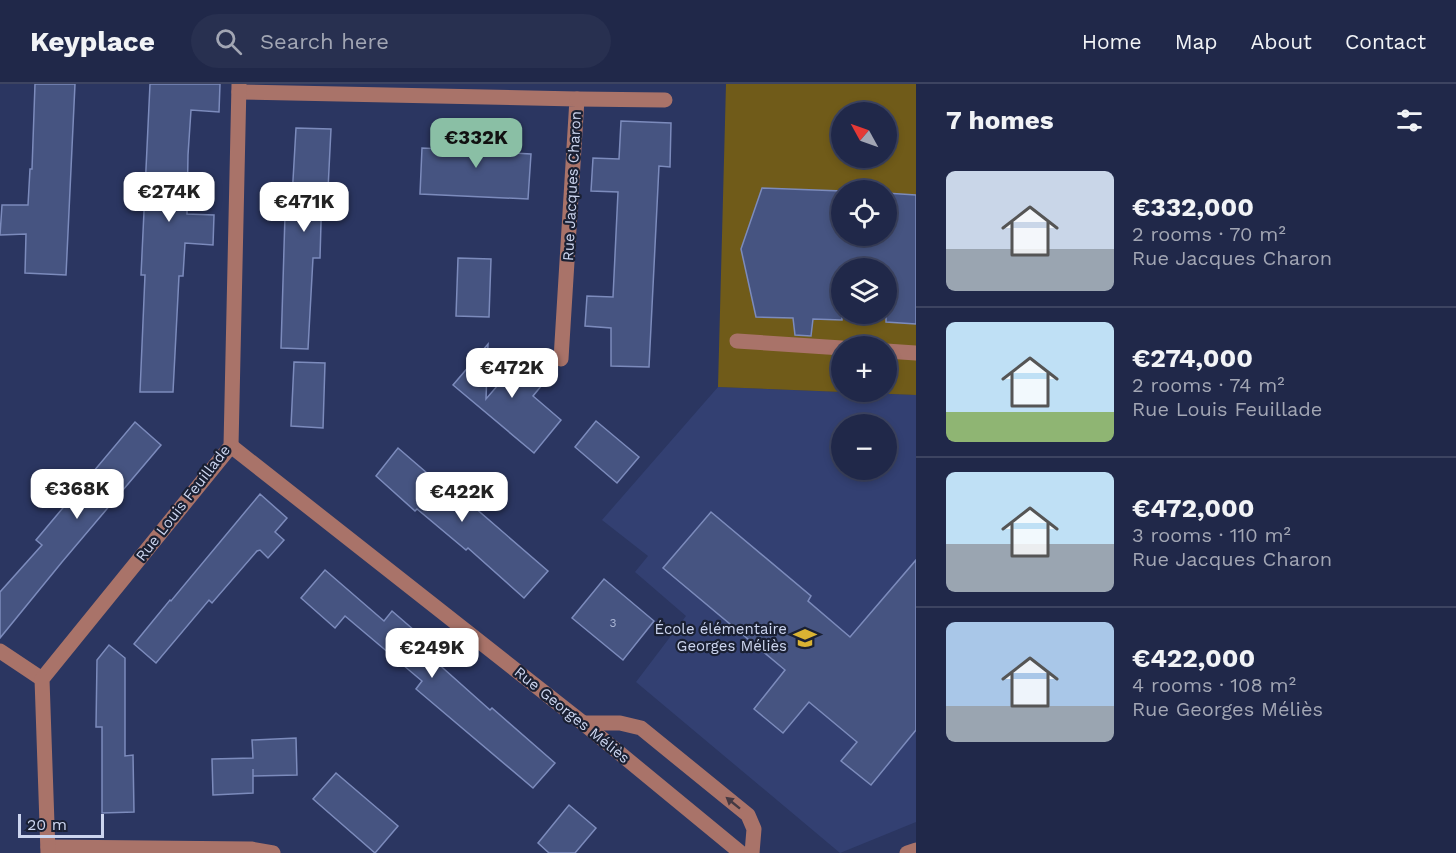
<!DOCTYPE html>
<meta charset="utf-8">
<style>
:root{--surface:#202849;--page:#283050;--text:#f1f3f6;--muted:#a2a6b4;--line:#3d4461;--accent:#8abfa5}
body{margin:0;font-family:"Work Sans",sans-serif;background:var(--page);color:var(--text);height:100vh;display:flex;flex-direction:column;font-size:22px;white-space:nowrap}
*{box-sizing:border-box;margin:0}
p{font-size:20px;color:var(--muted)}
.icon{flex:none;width:33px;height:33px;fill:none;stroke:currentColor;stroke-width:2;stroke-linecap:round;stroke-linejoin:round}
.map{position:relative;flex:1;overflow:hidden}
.details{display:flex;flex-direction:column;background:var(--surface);width:540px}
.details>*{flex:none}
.needle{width:39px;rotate:310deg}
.buttons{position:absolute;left:831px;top:18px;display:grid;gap:12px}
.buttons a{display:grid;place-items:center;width:66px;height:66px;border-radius:50%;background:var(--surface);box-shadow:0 3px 9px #0003,0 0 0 2px var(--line);font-size:30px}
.scale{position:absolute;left:18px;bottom:15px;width:86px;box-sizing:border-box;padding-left:6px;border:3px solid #ccd5ef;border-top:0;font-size:16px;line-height:21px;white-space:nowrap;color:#ccd5ef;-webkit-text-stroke:4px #1a2033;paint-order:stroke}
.price{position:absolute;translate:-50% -51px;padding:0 14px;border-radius:12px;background:#fff;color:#222;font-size:20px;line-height:39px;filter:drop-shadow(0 2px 3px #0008)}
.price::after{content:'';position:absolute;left:50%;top:36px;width:18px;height:14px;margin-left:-9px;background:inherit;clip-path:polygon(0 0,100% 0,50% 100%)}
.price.current{background:var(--accent);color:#111}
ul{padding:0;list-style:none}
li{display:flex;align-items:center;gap:18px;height:150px;padding:0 30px}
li+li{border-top:2px solid var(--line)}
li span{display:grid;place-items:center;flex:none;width:168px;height:120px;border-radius:9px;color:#555}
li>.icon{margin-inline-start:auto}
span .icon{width:72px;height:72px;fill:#fffc;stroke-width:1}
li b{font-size:26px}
h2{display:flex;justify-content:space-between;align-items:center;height:72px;padding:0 30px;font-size:26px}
header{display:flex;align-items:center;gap:36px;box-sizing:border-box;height:84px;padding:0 30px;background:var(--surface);border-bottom:2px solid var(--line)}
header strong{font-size:28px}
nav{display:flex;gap:33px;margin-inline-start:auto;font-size:21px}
.search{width:420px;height:54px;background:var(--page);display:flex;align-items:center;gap:15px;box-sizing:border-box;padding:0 21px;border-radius:33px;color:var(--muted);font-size:22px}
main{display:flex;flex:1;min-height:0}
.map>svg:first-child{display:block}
.built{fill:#334072;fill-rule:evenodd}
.green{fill:#705b19;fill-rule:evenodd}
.building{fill:#465481;stroke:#7c8bbc;stroke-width:1.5}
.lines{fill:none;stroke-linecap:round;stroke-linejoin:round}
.minor{stroke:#a97369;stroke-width:15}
.oneway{fill:#453943}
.labels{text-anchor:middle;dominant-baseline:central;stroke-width:4.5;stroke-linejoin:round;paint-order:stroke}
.number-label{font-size:12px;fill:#aab5d4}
.street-label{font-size:15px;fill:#ccd5ef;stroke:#1a2033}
.poi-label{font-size:15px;fill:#ccd5ef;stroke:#1a2033;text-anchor:end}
</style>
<header>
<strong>Keyplace</strong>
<div class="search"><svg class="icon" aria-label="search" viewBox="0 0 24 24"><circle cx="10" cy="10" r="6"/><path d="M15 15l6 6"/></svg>Search here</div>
<nav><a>Home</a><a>Map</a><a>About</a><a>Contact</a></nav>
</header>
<main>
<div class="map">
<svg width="916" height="769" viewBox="0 0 916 769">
<rect width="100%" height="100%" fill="#2b3661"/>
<path class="built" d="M718,303L916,311V738L840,769L636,598L686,532L635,488L648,472L602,436ZM842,340H886V386H842Z"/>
<path class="green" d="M726,0H916V311L718,303ZM842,28H886V74H842ZM842,106H886V152H842ZM842,184H886V230H842ZM842,262H886V308H842Z"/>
<g class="building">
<polygon points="35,0 75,0 66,191 25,189 26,150 0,151 2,121 28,121 30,85 32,85"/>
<polygon points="150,0 220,0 219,28 191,26 188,71 187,130 214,131 213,161 185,159 183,192 179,192 173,308 140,308 145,191 141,191"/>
<polygon points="621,37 671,39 670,83 659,82 649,283 611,282 611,244 585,242 587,212 613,213 618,108 591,107 593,74 619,75"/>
<polygon points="464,40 494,42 494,68 531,70 528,115 420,110 422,64 463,66"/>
<polygon points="296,44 331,45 328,105 322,105 320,174 313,174 308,265 281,264 285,131 291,131"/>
<polygon points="762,104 842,107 842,152 886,152 886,109 916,111 916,240 886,238 886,184 842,184 842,236 813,235 811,252 795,251 793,234 756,233 741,165"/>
<polygon points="458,174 491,175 489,233 456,232"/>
<polygon points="488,260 486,315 523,272 532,272 551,290 533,312 561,336 534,369 453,301"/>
<polygon points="294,278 325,279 323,344 291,342"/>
<polygon points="596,337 639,373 617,399 575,363"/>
<polygon points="135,338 161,361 62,478 0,554 0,508 42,461 36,456"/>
<polygon points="398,364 456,414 459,410 548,487 524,514 468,464 466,466 417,425 415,427 376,392"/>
<polygon points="260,410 287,434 275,448 284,456 268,474 260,466 257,467 212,519 209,516 156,579 134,560 170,516 171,517"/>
<polygon points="711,428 811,512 808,517 850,553 916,476 916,646 871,701 841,677 857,658 809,618 783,649 754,625 785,586 663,484"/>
<polygon points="325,486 384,537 392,527 422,553 416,560 490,626 492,624 555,679 533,704 416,605 422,597 345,532 335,544 301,514"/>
<polygon points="604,495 654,537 623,576 572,534"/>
<polygon points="109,561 125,574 125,672 133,671 134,728 102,729 102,643 96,643 97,576"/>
<polygon points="296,654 297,691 253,692 253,685 253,709 213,711 212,675 253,674 252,656"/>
<polygon points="336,689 398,742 375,769 313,715"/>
<polygon points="569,721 596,744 575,769 549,769 538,759"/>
</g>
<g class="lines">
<g class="minor">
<polyline points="239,8 577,15 561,275"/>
<polyline points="577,15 665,16"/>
<polyline points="737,257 842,264"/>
<polyline points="886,267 916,269"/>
<polyline points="231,362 583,639 741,769"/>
<polyline points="0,567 42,595"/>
<polyline points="583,639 620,639 641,644 748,731 754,745 752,769"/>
<polyline points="48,763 251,765 273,769"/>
<polyline points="48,769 42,595 231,362 239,0"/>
<polyline points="907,769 916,766"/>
</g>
</g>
<defs><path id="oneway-solid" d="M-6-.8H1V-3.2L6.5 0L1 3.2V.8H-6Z" transform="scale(1.5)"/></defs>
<use class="oneway" href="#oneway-solid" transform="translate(733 719) rotate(-141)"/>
<defs>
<g id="school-bare" transform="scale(1.8)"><path d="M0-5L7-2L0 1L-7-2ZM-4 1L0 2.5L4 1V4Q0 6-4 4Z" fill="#dab333" stroke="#1a2033" stroke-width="2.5" paint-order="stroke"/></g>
</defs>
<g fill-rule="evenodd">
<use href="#school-bare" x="805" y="554"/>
</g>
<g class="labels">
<g class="number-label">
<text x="613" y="539">3</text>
</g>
<g class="street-label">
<text transform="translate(572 102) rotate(-87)">Rue Jacques Charon</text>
<text transform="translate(183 419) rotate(-52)">Rue Louis Feuillade</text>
<text transform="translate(572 631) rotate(39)">Rue Georges Méliès</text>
</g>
<g class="poi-label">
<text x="787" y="545">École élémentaire<tspan x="787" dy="17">Georges Méliès</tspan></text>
</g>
</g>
</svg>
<div class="buttons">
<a><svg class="needle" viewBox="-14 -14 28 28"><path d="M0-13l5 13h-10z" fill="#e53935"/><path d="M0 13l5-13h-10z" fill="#a2a6b4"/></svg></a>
<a><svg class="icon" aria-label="locate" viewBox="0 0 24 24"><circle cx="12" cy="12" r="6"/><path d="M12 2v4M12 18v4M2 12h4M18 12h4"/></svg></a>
<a><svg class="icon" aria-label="layers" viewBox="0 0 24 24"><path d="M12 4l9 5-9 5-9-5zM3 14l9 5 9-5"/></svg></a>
<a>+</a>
<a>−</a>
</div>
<div class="scale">20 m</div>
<b class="price current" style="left:476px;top:85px">€332K</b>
<b class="price" style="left:169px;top:139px">€274K</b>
<b class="price" style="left:304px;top:149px">€471K</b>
<b class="price" style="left:512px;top:315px">€472K</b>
<b class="price" style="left:77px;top:436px">€368K</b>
<b class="price" style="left:462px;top:439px">€422K</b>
<b class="price" style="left:432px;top:595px">€249K</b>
</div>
<section class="details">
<h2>7 homes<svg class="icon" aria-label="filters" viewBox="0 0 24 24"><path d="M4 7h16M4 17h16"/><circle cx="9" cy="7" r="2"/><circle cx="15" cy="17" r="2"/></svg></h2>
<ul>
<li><span style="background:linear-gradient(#c9d6e8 65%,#9aa5b1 0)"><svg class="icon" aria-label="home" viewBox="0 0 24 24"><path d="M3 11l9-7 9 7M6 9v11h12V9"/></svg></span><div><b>€332,000</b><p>2 rooms · 70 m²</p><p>Rue Jacques Charon</p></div></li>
<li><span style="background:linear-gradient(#bfe0f5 75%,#8fb573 0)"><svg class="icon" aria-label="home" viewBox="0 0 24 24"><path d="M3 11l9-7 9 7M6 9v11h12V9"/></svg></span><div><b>€274,000</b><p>2 rooms · 74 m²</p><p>Rue Louis Feuillade</p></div></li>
<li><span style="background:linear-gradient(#bfe0f5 60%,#9aa5b1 0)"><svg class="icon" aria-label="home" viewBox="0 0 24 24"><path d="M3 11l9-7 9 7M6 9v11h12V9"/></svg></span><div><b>€472,000</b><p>3 rooms · 110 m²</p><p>Rue Jacques Charon</p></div></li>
<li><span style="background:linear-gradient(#a9c7e8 70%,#9aa5b1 0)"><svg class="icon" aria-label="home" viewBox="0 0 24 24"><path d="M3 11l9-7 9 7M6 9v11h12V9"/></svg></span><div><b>€422,000</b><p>4 rooms · 108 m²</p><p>Rue Georges Méliès</p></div></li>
</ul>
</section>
</main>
